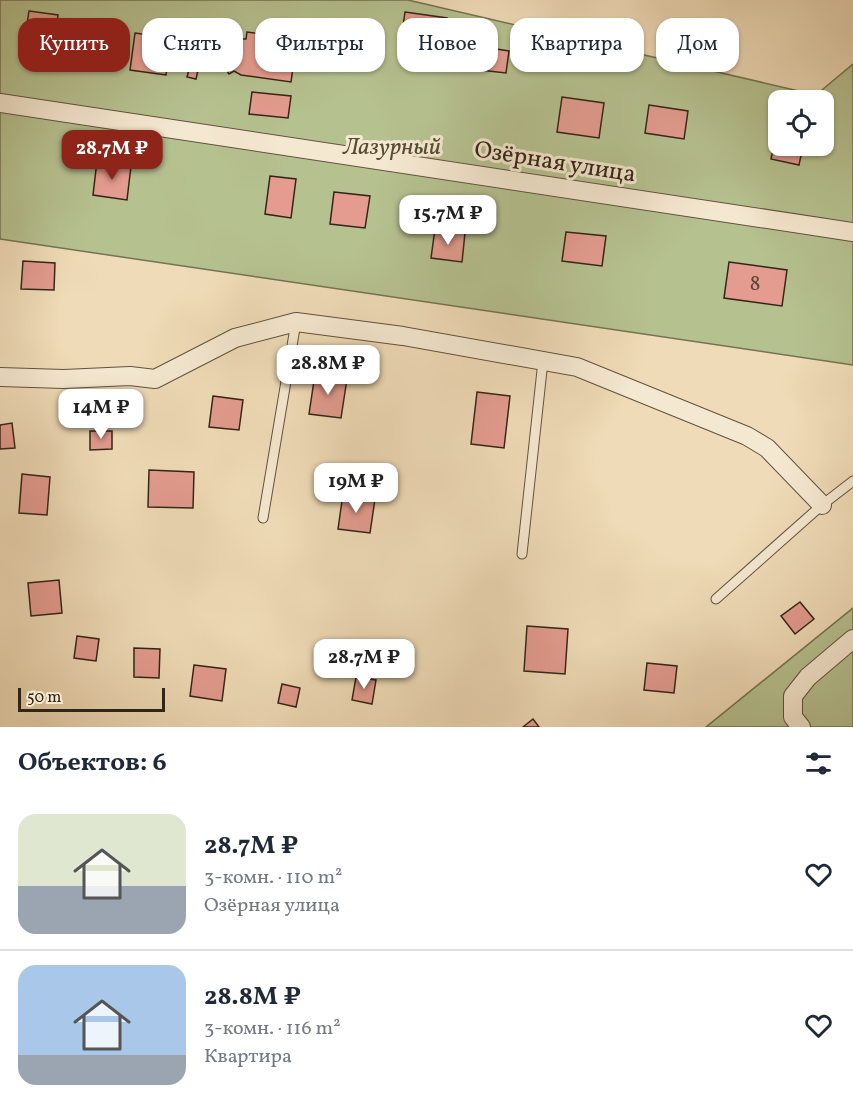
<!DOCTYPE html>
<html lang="ru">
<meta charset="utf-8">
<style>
:root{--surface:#fff;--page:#f6f6f7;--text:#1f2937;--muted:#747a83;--line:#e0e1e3;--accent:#8f2418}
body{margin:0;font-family:Vollkorn,serif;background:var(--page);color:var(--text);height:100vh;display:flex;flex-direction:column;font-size:22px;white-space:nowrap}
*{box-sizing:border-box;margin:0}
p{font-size:20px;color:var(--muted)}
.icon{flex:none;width:33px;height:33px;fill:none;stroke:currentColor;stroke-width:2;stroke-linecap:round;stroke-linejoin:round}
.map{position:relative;height:727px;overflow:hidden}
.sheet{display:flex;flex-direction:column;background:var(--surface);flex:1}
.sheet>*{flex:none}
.guide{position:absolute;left:18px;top:18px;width:818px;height:54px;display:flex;gap:12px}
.buttons{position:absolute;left:768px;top:90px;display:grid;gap:12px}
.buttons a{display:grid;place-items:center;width:66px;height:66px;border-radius:12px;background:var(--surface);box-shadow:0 2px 4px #0004;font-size:30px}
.scale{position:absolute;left:18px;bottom:15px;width:147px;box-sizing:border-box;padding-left:6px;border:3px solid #332515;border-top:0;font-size:16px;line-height:21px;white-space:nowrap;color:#332515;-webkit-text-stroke:4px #f5e8d0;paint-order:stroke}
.price{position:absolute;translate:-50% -51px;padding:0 14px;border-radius:12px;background:#fff;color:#222;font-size:20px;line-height:39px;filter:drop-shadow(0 2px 3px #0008)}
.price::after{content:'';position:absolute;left:50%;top:36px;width:18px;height:14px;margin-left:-9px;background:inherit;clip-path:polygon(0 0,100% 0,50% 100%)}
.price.on{background:var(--accent);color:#fff}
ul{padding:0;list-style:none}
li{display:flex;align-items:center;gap:18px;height:150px;padding:0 18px}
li+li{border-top:2px solid var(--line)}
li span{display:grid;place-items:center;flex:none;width:168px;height:120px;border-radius:18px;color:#555}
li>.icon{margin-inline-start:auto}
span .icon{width:72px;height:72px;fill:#fffc;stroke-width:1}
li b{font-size:26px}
h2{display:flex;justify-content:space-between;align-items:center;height:72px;padding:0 18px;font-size:26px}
.chip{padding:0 21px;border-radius:18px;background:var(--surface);box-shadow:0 2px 4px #0004;font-size:21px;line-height:54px}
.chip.on{background:var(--accent);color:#fff}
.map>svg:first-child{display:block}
.green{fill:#b6c190;stroke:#747352;stroke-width:1.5;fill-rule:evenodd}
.building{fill:#e49c90;stroke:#332515;stroke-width:1.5}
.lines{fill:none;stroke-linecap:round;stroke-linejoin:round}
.service-casing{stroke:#62523e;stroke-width:11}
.minor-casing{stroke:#62523e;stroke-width:20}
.service{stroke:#f5e8d0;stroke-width:9}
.minor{stroke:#f5e8d0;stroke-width:18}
.labels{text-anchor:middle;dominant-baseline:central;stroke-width:6;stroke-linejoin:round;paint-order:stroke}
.number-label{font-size:21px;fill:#5f4334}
.park-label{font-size:24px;font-style:italic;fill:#544c34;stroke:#f5e8d0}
.street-label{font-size:24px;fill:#332515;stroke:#f5e8d0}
</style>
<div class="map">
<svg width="853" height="727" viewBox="0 0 853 727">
<rect width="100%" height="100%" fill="#efdbb7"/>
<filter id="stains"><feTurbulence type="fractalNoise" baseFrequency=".00333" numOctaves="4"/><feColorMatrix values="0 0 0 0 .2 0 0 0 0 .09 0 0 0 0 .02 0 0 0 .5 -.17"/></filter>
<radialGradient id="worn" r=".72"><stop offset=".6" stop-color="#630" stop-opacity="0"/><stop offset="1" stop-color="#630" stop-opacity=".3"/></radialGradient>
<g class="green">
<path d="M0,0H408L816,95L853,64V365L0,239ZM778,100H824V146H778Z"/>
<polygon points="853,608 853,727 706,727"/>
</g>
<g class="building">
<polygon points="29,11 58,15 54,48 24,44"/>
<polygon points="405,12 447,18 444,45 401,40"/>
<polygon points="247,32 297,39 291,82 241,75 234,71 229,74 217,57 241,39 246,39"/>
<polygon points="135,33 171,38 166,75 130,70"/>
<polygon points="483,47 509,51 506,73 480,70"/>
<polygon points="193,55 201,57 196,79 187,77"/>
<polygon points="252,92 291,96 288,118 249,114"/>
<polygon points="562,97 604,103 599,138 557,132"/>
<polygon points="649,105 688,111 684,139 645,133"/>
<polygon points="777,130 778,130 778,146 803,146 799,165 771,159"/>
<polygon points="97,161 131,166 127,200 93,195"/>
<polygon points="270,176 296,179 291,218 265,214"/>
<polygon points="334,192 370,196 365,228 330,224"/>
<polygon points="435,229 465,233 462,262 431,258"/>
<polygon points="566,232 606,236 602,266 562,261"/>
<polygon points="23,261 55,263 54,290 21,289"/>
<polygon points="729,262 787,270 782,306 724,298"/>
<polygon points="315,374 347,379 341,418 309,414"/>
<polygon points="477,392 510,396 504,448 471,444"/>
<polygon points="213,396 243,400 239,430 209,427"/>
<polygon points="12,423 15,448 0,449 0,425"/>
<polygon points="90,431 112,431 112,449 90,450"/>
<polygon points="149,470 194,472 193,508 148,507"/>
<polygon points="22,474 50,477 47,515 19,513"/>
<polygon points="343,494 375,499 370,533 338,529"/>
<polygon points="59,580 62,613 31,616 28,583"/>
<polygon points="800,602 814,619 795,634 781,616"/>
<polygon points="527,626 568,629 565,674 524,671"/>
<polygon points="77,636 99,639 96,661 74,658"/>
<polygon points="134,648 160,649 159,678 134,677"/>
<polygon points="647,663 677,666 674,693 644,690"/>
<polygon points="194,665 226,669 222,701 190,696"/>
<polygon points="356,677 376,680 372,704 352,700"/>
<polygon points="282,684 300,688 296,707 278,703"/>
<polygon points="533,719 539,727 523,727"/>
</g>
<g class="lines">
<g class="service-casing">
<g id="service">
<polyline points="263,518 296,322"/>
<polyline points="522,554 543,361"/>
<polyline points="716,599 822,505 853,481"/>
</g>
</g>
<g class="minor-casing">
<g id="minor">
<polyline points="0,103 853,232"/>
<polyline points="0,377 64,379 130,376 155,379 235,338 296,322 403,336 577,367 747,436 767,448 822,505"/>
<polyline points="801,727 793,717 793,696 808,677 853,639"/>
</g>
</g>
<use href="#service" class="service"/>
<use href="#minor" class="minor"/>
</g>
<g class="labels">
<g class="number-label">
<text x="755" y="284">8</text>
</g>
<g class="park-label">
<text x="392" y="148">Лазурный</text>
</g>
<g class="street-label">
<text transform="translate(555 163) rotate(9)">Озёрная улица</text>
</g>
</g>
<rect width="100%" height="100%" filter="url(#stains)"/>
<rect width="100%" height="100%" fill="url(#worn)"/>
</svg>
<div class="buttons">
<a><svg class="icon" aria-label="locate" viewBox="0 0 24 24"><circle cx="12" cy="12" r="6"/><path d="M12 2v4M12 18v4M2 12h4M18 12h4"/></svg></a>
</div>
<div class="scale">50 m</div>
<b class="price on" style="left:112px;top:181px">28.7M ₽</b>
<b class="price" style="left:448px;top:246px">15.7M ₽</b>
<b class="price" style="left:328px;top:396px">28.8M ₽</b>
<b class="price" style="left:101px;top:440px">14M ₽</b>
<b class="price" style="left:356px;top:514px">19M ₽</b>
<b class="price" style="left:364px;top:690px">28.7M ₽</b>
<div class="guide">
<a class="chip on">Купить</a>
<a class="chip">Снять</a>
<a class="chip">Фильтры</a>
<a class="chip">Новое</a>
<a class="chip">Квартира</a>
<a class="chip">Дом</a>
</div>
</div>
<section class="sheet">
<h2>Объектов: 6<svg class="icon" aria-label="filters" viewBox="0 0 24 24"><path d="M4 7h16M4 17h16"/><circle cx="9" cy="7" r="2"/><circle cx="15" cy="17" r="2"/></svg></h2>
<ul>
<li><span style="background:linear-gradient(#dfe7d0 60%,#9aa5b1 0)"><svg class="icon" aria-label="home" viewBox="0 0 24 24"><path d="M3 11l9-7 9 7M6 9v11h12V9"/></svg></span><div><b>28.7M ₽</b><p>3-комн. · 110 m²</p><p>Озёрная улица</p></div><svg class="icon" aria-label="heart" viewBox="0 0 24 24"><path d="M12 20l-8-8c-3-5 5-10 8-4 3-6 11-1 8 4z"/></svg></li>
<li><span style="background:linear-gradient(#a9c7e8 75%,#9aa5b1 0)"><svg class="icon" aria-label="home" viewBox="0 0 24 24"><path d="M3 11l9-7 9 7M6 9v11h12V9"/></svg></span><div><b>28.8M ₽</b><p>3-комн. · 116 m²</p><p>Квартира</p></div><svg class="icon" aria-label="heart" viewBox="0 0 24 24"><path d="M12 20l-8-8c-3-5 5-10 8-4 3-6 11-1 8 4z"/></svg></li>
</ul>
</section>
